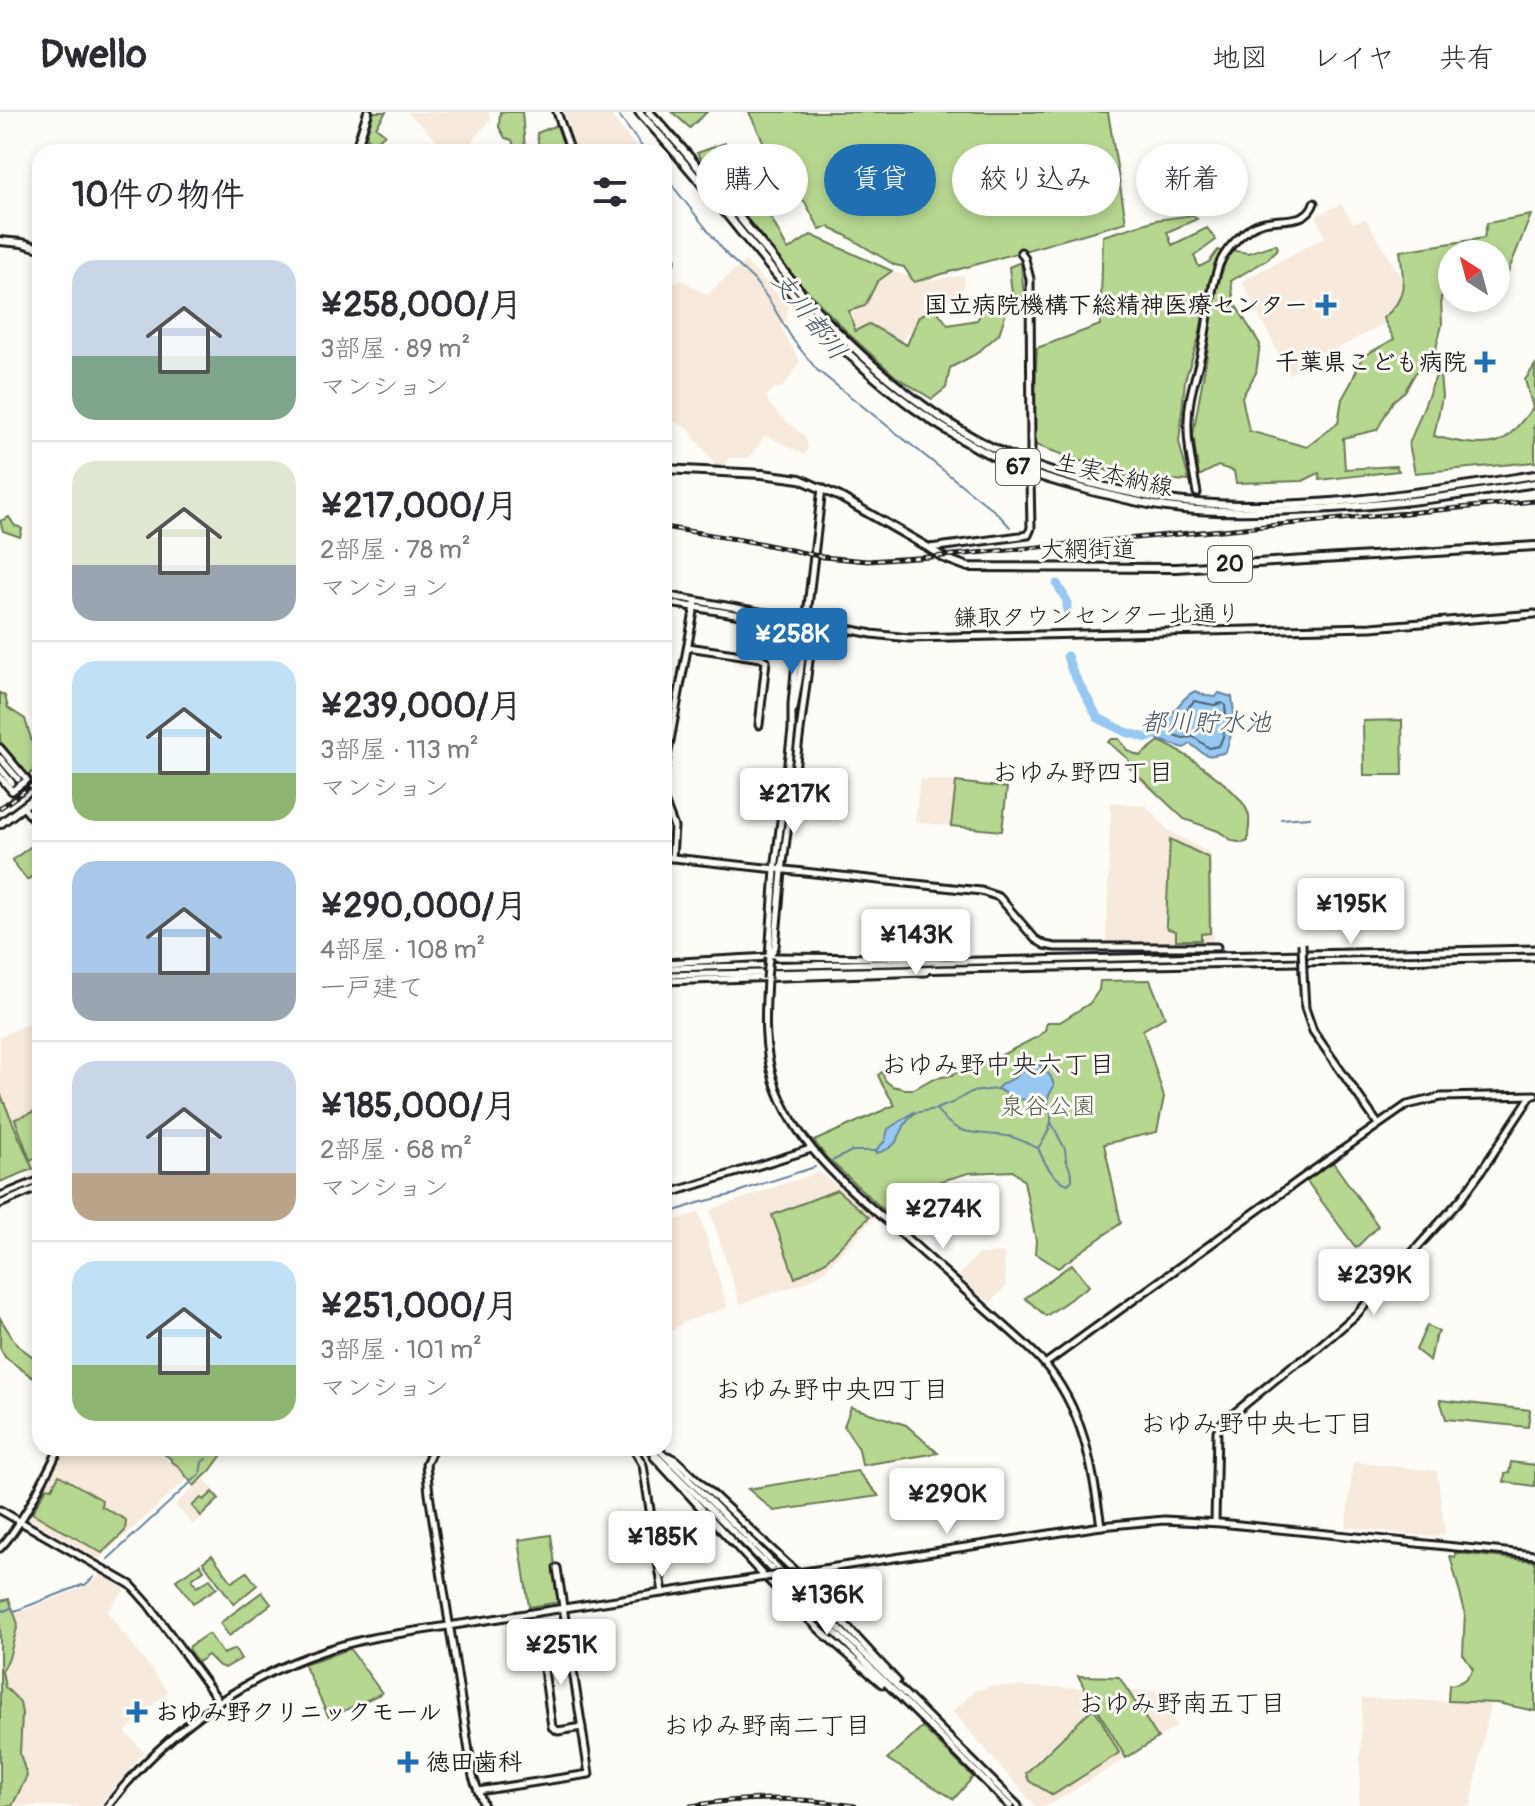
<!DOCTYPE html>
<html lang="ja">
<meta charset="utf-8">
<style>
:root{--surface:#fff;--page:#f2f2f3;--text:#2b2b33;--muted:#7c7c81;--line:#e1e1e2;--accent:#1f6fb2}
body{margin:0;font-family:Pangolin,"Klee One",sans-serif;background:var(--page);color:var(--text);height:100vh;display:flex;flex-direction:column;font-size:30px;white-space:nowrap}
*{box-sizing:border-box;margin:0}
p{font-size:26px;color:var(--muted)}
.icon{flex:none;width:44px;height:44px;fill:none;stroke:currentColor;stroke-width:2;stroke-linecap:round;stroke-linejoin:round}
.map{position:relative;flex:1;overflow:hidden}
.sheet{position:absolute;left:32px;top:32px;width:640px;height:1312px;display:flex;flex-direction:column;background:var(--surface);border-radius:24px;box-shadow:0 4px 12px #0003}
.sheet>*{flex:none}
.guide{position:absolute;left:696px;top:32px;width:718px;height:72px;display:flex;gap:16px}
.needle{width:52px;rotate:324deg}
.buttons{position:absolute;left:1438px;top:128px;display:grid;gap:16px}
.buttons a{display:grid;place-items:center;width:72px;height:72px;border-radius:50%;background:var(--surface);box-shadow:0 4px 12px #0003;font-size:40px}
.price{position:absolute;translate:-50% -68px;padding:0 18px;border-radius:8px;background:#fff;color:#222;font-size:26px;line-height:52px;filter:drop-shadow(0 2px 4px #0008)}
.price::after{content:'';position:absolute;left:50%;top:48px;width:24px;height:18px;margin-left:-12px;background:inherit;clip-path:polygon(0 0,100% 0,50% 100%)}
.price.active{background:var(--accent);color:#fff}
ul{padding:0;list-style:none}
li{display:flex;align-items:center;gap:24px;height:200px;padding:0 40px}
li+li{border-top:2px solid var(--line)}
li span{display:grid;place-items:center;flex:none;width:224px;height:160px;border-radius:24px;color:#555}
li>.icon{margin-inline-start:auto}
span .icon{width:96px;height:96px;fill:#fffc;stroke-width:1}
li b{font-size:34px}
h2{display:flex;justify-content:space-between;align-items:center;height:96px;padding:0 40px;font-size:34px}
.pill{padding:0 28px;border-radius:36px;background:var(--surface);box-shadow:0 4px 12px #0003;font-size:28px;line-height:72px}
.pill.active{background:var(--accent);color:#fff}
header{display:flex;align-items:center;gap:48px;box-sizing:border-box;height:112px;padding:0 40px;background:var(--surface);border-bottom:2px solid var(--line)}
header strong{font-size:38px}
nav{display:flex;gap:44px;margin-inline-start:auto;font-size:28px}
.map>svg:first-child{display:block}
.built{fill:#f7e9db}
.green{fill:#b6d790;stroke:#697a56;stroke-width:2}
.water{fill:#96c8f2;stroke:#65839c;stroke-width:2}
.lines{fill:none;stroke-linecap:round;stroke-linejoin:round}
.shore{stroke:#4d6172;stroke-width:2}
.stream{stroke:#65839c;stroke-width:2}
.river{stroke:#96c8f2;stroke-width:9}
.minor-tunnel{stroke:#dbdad6;stroke-width:5;stroke-dasharray:5 2.5;stroke-linecap:butt}
.minor-casing{stroke:#1c1c1c;stroke-width:11}
.major-casing{stroke:#1c1c1c;stroke-width:12}
.minor{stroke:#fdfcf7;stroke-width:5}
.major{stroke:#fdfcf7;stroke-width:6}
.rail-casing{stroke:#1c1c1c;stroke-width:5}
.rail{stroke:#fdfcf7;stroke-width:2;stroke-dasharray:6;stroke-linecap:butt}
.minor-bridge-casing{stroke:#1c1c1c;stroke-width:11;stroke-linecap:butt}
.minor-bridge{stroke:#fdfcf7;stroke-width:5}
.poi-dot{fill:#1f6fb2;stroke:#fdfcf7;stroke-width:3}
.labels{text-anchor:middle;dominant-baseline:central;stroke-width:6;stroke-linejoin:round;paint-order:stroke}
.shield{fill:#fdfcf7;stroke:#605f5e;stroke-width:2}
.shield-label{font-size:22px;font-weight:bold;fill:#1c1c1c}
.poi-label{font-size:24px;font-weight:bold;fill:#1c1c1c;stroke:#fdfcf7;text-anchor:end}
.street-label{font-size:24px;fill:#1c1c1c;stroke:#fdfcf7}
.park-label{font-size:24px;fill:#525d45;stroke:#fdfcf7}
.water-label{font-size:26px;font-style:italic;fill:#475867;stroke:#fdfcf7}
.neighbourhood-label{font-size:26px;fill:#1c1c1c;stroke:#fdfcf7}
</style>
<header>
<strong>Dwello</strong>
<nav><a>地図</a><a>レイヤ</a><a>共有</a></nav>
</header>
<div class="map">
<svg width="1535" height="1694" viewBox="0 0 1535 1694">
<rect width="100%" height="100%" fill="#fdfcf7"/>
<filter id="ink" filterUnits="userSpaceOnUse"><feTurbulence type="fractalNoise" baseFrequency=".0125" numOctaves="2"/><feDisplacementMap in="SourceGraphic" scale="16" xChannelSelector="R" yChannelSelector="G"/><feConvolveMatrix kernelMatrix="1 2 1 2 8 2 1 2 1" color-interpolation-filters="sRGB"/></filter>
<g filter="url(#ink)">
<g class="built">
<polygon points="407,0 489,0 491,7 462,40 449,40"/>
<polygon points="564,0 608,0 640,40 577,40"/>
<polygon points="1341,92 1353,111 1366,107 1418,194 1289,262 1242,169 1325,125 1316,104"/>
<polygon points="745,149 788,194 786,208 782,211 781,215 800,249 783,275 774,277 766,284 769,292 782,306 805,324 808,334 805,343 765,323 749,346 728,346 725,355 715,356 715,352 688,317 667,305 664,288 664,180 680,167 707,183"/>
<polygon points="893,160 920,168 934,168 964,163 965,174 890,237 861,222 849,205 878,171"/>
<polygon points="920,667 956,670 951,714 915,710"/>
<polygon points="1111,690 1146,694 1169,719 1211,742 1213,832 1106,830"/>
<polygon points="40,906 40,1054 33,1057 0,981 0,925"/>
<polygon points="819,1060 875,1104 823,1160 807,1170 740,1192 710,1098"/>
<polygon points="699,1100 727,1195 684,1210 664,1224 664,1113"/>
<polygon points="1004,1141 1006,1174 990,1191 959,1164 978,1142"/>
<polygon points="64,1336 151,1336 177,1354 187,1367 99,1447 28,1406 27,1403"/>
<polygon points="1353,1350 1437,1359 1445,1422 1438,1423 1438,1425 1346,1415"/>
<polygon points="203,1366 222,1387 193,1413 175,1393"/>
<polygon points="102,1462 125,1477 107,1500 168,1579 125,1620 144,1640 99,1694 12,1694 28,1664 21,1642 22,1602 20,1590 5,1575 2,1559 9,1545 18,1512 15,1502 89,1473"/>
<polygon points="992,1574 1085,1576 1126,1646 1048,1694 1035,1694 953,1600 975,1579"/>
<polygon points="1128,1579 1156,1579 1177,1614 1158,1626"/>
<polygon points="1362,1586 1490,1591 1471,1694 1359,1694"/>
</g>
<g class="green">
<polygon points="374,0 386,0 376,15 385,22 373,33 368,26 364,31"/>
<polygon points="500,0 522,0 525,36 514,34 512,28 505,26 499,15"/>
<polygon points="672,0 707,0 690,16"/>
<polygon points="749,0 1108,0 1126,110 914,170 904,155 895,153 843,122 831,117 830,114 820,118 805,90 786,70 757,79 788,138 811,123 892,159 877,170 865,194 849,199 855,219 869,212 907,233 919,204 935,196 948,213 977,208 994,182 1009,192 999,222 976,242 950,256 946,276 932,287 895,264 851,224 779,149 713,67 697,41 725,31 746,67 778,60"/>
<polygon points="560,12 568,40 539,40 537,21"/>
<polygon points="1193,103 1197,107 1167,120 1172,133 1207,116 1216,128 1194,144 1199,155 1209,150 1218,138 1223,140 1209,169 1199,225 1185,268 1179,330 1189,369 1125,365 1033,332 1037,236 1100,213 1103,124 1156,108"/>
<path d="M1531,103L1506,165L1496,164V142H1452V180L1441,185L1442,213L1431,256L1416,260L1405,279L1393,289L1377,318L1343,326L1345,357L1396,354L1399,359L1320,368L1319,361L1303,369L1236,371L1234,359L1218,354L1199,364L1193,322L1207,243L1214,186L1229,138L1248,141L1276,132L1278,136L1268,147L1231,169L1234,191L1260,232L1256,261L1242,285L1249,319L1307,335L1338,311L1342,287L1352,269L1362,245L1394,227L1383,206C1408,187 1404,168 1400,139L1484,126L1487,111Z"/>
<polygon points="1021,150 1024,187 1012,181 1009,155"/>
<path d="M1535,253V313L1533,316L1535,318V350L1415,361L1409,332L1436,264L1440,262L1442,285L1434,324C1453,329 1491,339 1508,324C1517,316 1525,305 1533,296L1525,268Z"/>
<polygon points="9,405 15,414 19,415 22,417 20,425 3,419 0,409"/>
<polygon points="0,581 5,584 8,596 25,607 36,643 34,658 30,662 25,662 0,629"/>
<polygon points="1402,608 1403,663 1364,663 1363,609"/>
<path d="M1112,627H1119L1128,639L1140,644L1159,629C1182,639 1244,679 1249,704C1250,712 1248,721 1248,729L1243,731L1233,729L1218,719L1184,707L1129,655L1128,647L1108,630Z"/>
<polygon points="956,670 1007,676 1002,719 951,714"/>
<polygon points="1170,727 1209,746 1210,821 1201,822 1201,828 1176,828 1176,819 1168,817 1166,813"/>
<polygon points="37,730 40,731 40,758 27,768 12,748"/>
<polygon points="1150,868 1165,905 1143,918 1164,985 1157,1020 1104,1032 1121,1111 1058,1156 1035,1141 1036,1129 1024,1069 1013,1059 969,1061 941,1069 926,1076 912,1077 893,1090 889,1103 827,1046 814,1029 895,993 883,974 878,963 882,960 885,968 892,974 905,977 914,977 932,967 952,963 971,953 992,948 1039,924 1045,918 1047,910 1060,910 1090,891 1099,878 1100,869"/>
<polygon points="0,981 33,1057 0,1070"/>
<polygon points="40,997 40,1044 30,1048 15,1007"/>
<polygon points="1332,1049 1378,1114 1356,1136 1306,1068"/>
<polygon points="837,1078 869,1105 826,1149 795,1166 772,1103"/>
<polygon points="1072,1152 1089,1174 1046,1204 1025,1186"/>
<polygon points="0,1206 17,1233 40,1250 40,1271 5,1245 0,1236"/>
<polygon points="1427,1213 1439,1220 1435,1226 1430,1249 1416,1238"/>
<polygon points="1440,1288 1530,1298 1528,1315 1446,1307"/>
<polygon points="851,1295 906,1313 938,1341 862,1353 859,1337 844,1314"/>
<polygon points="155,1336 227,1336 210,1359 194,1374 178,1354 171,1349 171,1347"/>
<polygon points="1511,1350 1535,1353 1535,1374 1504,1370 1505,1362 1509,1361"/>
<polygon points="857,1359 879,1384 774,1399 748,1377"/>
<polygon points="59,1363 102,1388 101,1394 126,1408 125,1419 102,1441 32,1401 47,1375 52,1376"/>
<polygon points="213,1380 219,1387 201,1404 192,1394 201,1386 204,1388"/>
<polygon points="551,1423 560,1490 529,1495 519,1428"/>
<path d="M1455,1441L1535,1449V1599L1497,1591L1448,1589L1449,1573C1461,1572 1467,1567 1473,1557L1463,1542L1465,1500L1450,1444L1455,1445Z"/>
<polygon points="212,1443 232,1470 247,1460 257,1473 234,1492 203,1450"/>
<polygon points="200,1452 204,1458 192,1467 197,1475 210,1467 217,1476 193,1491 176,1468"/>
<polygon points="262,1480 271,1492 229,1524 220,1511"/>
<polygon points="9,1487 18,1512 9,1546 2,1559 5,1575 20,1590 22,1602 20,1642 27,1664 12,1694 0,1694 0,1489"/>
<polygon points="207,1522 210,1523 223,1542 235,1537 241,1547 225,1556 219,1554 208,1543 198,1550 189,1538 190,1534"/>
<polygon points="350,1537 382,1581 329,1606 304,1552"/>
<polygon points="1078,1564 1119,1565 1158,1626 1126,1646"/>
<polygon points="1093,1596 1099,1604 1119,1641 1053,1683 1029,1669 1026,1661"/>
<polygon points="922,1615 973,1665 954,1687 887,1647"/>
</g>
<g class="water">
<path d="M1195,579L1206,584L1216,585L1219,581L1232,585L1235,609L1226,640C1207,646 1207,645 1191,632L1184,636L1159,628L1148,618L1152,612L1158,616C1172,606 1180,586 1195,579Z"/>
<path d="M1029,953H1041L1051,965L1054,974L1048,985V990L1038,986C1022,992 1011,983 997,977C1002,969 1009,970 1016,965C1021,961 1023,956 1029,953Z"/>
<path d="M914,1000V1002C896,1016 905,1035 876,1041L877,1037L885,1029L888,1017Z"/>
</g>
<g class="lines">
<path class="shore" d="M1194,589L1214,593L1222,591L1225,593C1227,607 1226,621 1219,634L1209,636L1194,625L1183,626L1170,622V617Z"/>
<g class="stream">
<polyline points="616,0 646,40"/>
<polyline points="664,63 728,144 754,168 769,188 793,228 817,258 997,401 1010,415"/>
<polyline points="1281,707 1310,705"/>
<path d="M936,997C958,1027 975,1019 1007,1024C1018,1025 1028,1033 1038,1036C1044,1050 1052,1067 1068,1072L1072,1068V1063L1066,1047L1065,1037L1051,1010"/>
<polyline points="914,1001 936,997 952,991 971,980 997,977"/>
<path d="M1038,1036C1049,1021 1056,1007 1047,990"/>
<polyline points="832,1049 852,1039 876,1039"/>
<polyline points="664,1103 698,1091 735,1082 743,1078 815,1055"/>
<polyline points="108,1447 200,1362 202,1350 207,1346"/>
<polyline points="0,1497 2,1497 4,1499 11,1496 15,1499 82,1473 85,1473 94,1465"/>
</g>
<g class="river">
<polyline points="1057,472 1067,489 1067,498"/>
<polyline points="1067,544 1072,559 1098,606 1126,620 1147,626 1165,619"/>
</g>
<g class="minor-tunnel">
<polyline points="21,671 35,688"/>
<polyline points="16,675 33,696"/>
</g>
<g class="minor-casing">
<g id="minor">
<polyline points="557,0 571,40"/>
<polyline points="1021,140 1025,147 1030,167 1031,344"/>
<polyline points="664,158 671,148"/>
<path d="M1197,381C1193,358 1187,333 1188,309C1188,286 1196,265 1201,243C1208,214 1209,181 1219,153C1225,138 1237,126 1250,116C1271,101 1305,117 1314,91"/>
<polyline points="930,436 1028,423 1031,416 1030,367"/>
<polyline points="664,483 800,507 792,592 792,618 775,758 769,844"/>
<polyline points="664,490 799,513"/>
<polyline points="813,516 848,520"/>
<polyline points="688,535 761,546 766,549 759,613"/>
<polyline points="794,597 800,562 822,376"/>
<polyline points="0,636 27,668 12,679 0,665"/>
<polyline points="0,646 18,667"/>
<polyline points="0,656 12,671"/>
<polyline points="664,661 696,489"/>
<polyline points="664,689 674,715 672,746"/>
<polyline points="38,691 40,694"/>
<polyline points="23,695 40,715"/>
<polyline points="33,696 40,704"/>
<polyline points="664,745 981,779 999,785 1035,827 1045,833 1055,835 1217,835"/>
<polyline points="769,845 775,835 782,759 814,510 872,522 909,526 1371,515 1535,502"/>
<polyline points="664,851 769,845 901,846 915,848"/>
<polyline points="664,856 1535,837"/>
<polyline points="1303,861 1305,896 1313,919 1378,1012"/>
<polyline points="664,863 1535,845"/>
<path d="M767,867C765,902 763,935 774,969C796,1036 851,1078 902,1122C940,1156 978,1190 1016,1224C1025,1232 1035,1241 1043,1250C1084,1297 1092,1354 1101,1414"/>
<polyline points="664,869 926,860"/>
<polyline points="664,1083 811,1037"/>
<polyline points="0,1084 40,1068"/>
<polyline points="0,1092 40,1075"/>
<polyline points="1045,1252 1305,1064 1407,993 1441,985 1535,983"/>
<polyline points="433,1336 426,1352 429,1382 473,1665 484,1694"/>
<polyline points="633,1336 643,1353 663,1481"/>
<polyline points="649,1336 1010,1694"/>
<polyline points="657,1336 1018,1694"/>
<polyline points="668,1344 676,1348 797,1461 897,1569"/>
<polyline points="654,1345 760,1460 823,1521 882,1572"/>
<polyline points="0,1398 131,1473 148,1492 219,1589"/>
<polyline points="1215,1410 1217,1319 1222,1311 1292,1254 1307,1245 1357,1202 1461,1087 1480,1061 1531,984"/>
<path d="M0,1436C22,1414 44,1365 60,1336"/>
<polyline points="797,1461 1101,1414 1164,1408 1220,1411 1535,1443"/>
<polyline points="568,1530 542,1533 541,1536 552,1615 558,1619 582,1615"/>
<polyline points="478,1679 589,1662 557,1456"/>
<path d="M108,1694C175,1607 269,1546 377,1525L765,1465"/>
</g>
</g>
<g class="major-casing">
<g id="major">
<path d="M639,0C675,39 708,79 741,120C776,162 810,206 850,243C902,292 960,332 1026,359C1048,368 1072,374 1096,380C1119,385 1143,392 1167,395C1209,401 1252,400 1294,398C1375,395 1455,385 1535,371"/>
<path d="M649,0C691,44 728,92 767,139C786,162 804,186 826,208C883,267 949,321 1027,351C1055,362 1084,370 1114,377C1137,382 1161,388 1185,390C1302,401 1420,381 1535,363"/>
<polyline points="355,40 368,0"/>
<polyline points="0,129 22,131 40,136"/>
<polyline points="664,357 762,362 800,367 840,385 929,436 944,446 968,455 1176,456 1535,434"/>
<polyline points="0,712 40,682"/>
</g>
</g>
<use href="#minor" class="minor"/>
<use href="#major" class="major"/>
<g class="rail-casing">
<g id="rail">
<polyline points="664,415 759,431 823,445 867,449 932,445 1535,389"/>
<polyline points="0,696 40,668"/>
<path d="M691,1694C747,1684 799,1685 855,1694"/>
</g>
</g>
<use href="#rail" class="rail"/>
<g class="minor-bridge-casing">
<g id="minor-bridge">
<polyline points="1030,367 1031,344"/>
<polyline points="800,507 814,510"/>
<polyline points="799,513 813,516"/>
<polyline points="1302,831 1303,861"/>
<polyline points="767,867 769,845"/>
<polyline points="765,1465 797,1461"/>
</g>
</g>
<use href="#minor-bridge" class="minor-bridge"/>
</g>
</g>
<g class="poi-dot">
<path d="M1322 181h8v8h8v8h-8v8h-8v-8h-8v-8h8z"/>
<path d="M1481 238h8v8h8v8h-8v8h-8v-8h-8v-8h8z"/>
<path d="M133 1588h8v8h8v8h-8v8h-8v-8h-8v-8h8z"/>
<path d="M404 1638h8v8h8v8h-8v8h-8v-8h-8v-8h8z"/>
</g>
<g class="labels">
<g class="shield">
<rect x="996" y="337" width="44" height="36" rx="6"/>
<rect x="1208" y="434" width="44" height="36" rx="6"/>
</g>
<g class="shield-label">
<text x="1018" y="355">67</text>
<text x="1230" y="452">20</text>
</g>
<g class="poi-label">
<text x="1308" y="193">国立病院機構下総精神医療センター</text>
<text x="1467" y="250">千葉県こども病院</text>
<text x="155" y="1600" text-anchor="start">おゆみ野クリニックモール</text>
<text x="426" y="1650" text-anchor="start">徳田歯科</text>
</g>
<g class="street-label">
<text transform="translate(1114 363) rotate(13)">生実本納線</text>
<text x="1088" y="437">大網街道</text>
<text transform="translate(1097 504) rotate(-1)">鎌取タウンセンター北通り</text>
</g>
<g class="park-label">
<text x="1048" y="994">泉谷公園</text>
</g>
<g class="water-label">
<text transform="translate(809 204) rotate(52)">支川都川</text>
<text x="1206" y="611">都川貯水池</text>
</g>
<g class="neighbourhood-label">
<text x="1083" y="661">おゆみ野四丁目</text>
<text x="998" y="953">おゆみ野中央六丁目</text>
<text x="832" y="1278">おゆみ野中央四丁目</text>
<text x="1257" y="1312">おゆみ野中央七丁目</text>
<text x="1182" y="1592">おゆみ野南五丁目</text>
<text x="767" y="1614">おゆみ野南二丁目</text>
</g>
</g>
</svg>
<div class="buttons">
<a><svg class="needle" viewBox="-14 -14 28 28"><path d="M0-13l5 13h-10z" fill="#e53935"/><path d="M0 13l5-13h-10z" fill="#7c7c81"/></svg></a>
</div>
<b class="price active" style="left:792px;top:564px">¥258K</b>
<b class="price" style="left:794px;top:724px">¥217K</b>
<b class="price" style="left:1351px;top:834px">¥195K</b>
<b class="price" style="left:916px;top:865px">¥143K</b>
<b class="price" style="left:943px;top:1139px">¥274K</b>
<b class="price" style="left:1374px;top:1205px">¥239K</b>
<b class="price" style="left:947px;top:1424px">¥290K</b>
<b class="price" style="left:662px;top:1467px">¥185K</b>
<b class="price" style="left:827px;top:1525px">¥136K</b>
<b class="price" style="left:561px;top:1575px">¥251K</b>
<div class="guide">
<a class="pill">購入</a>
<a class="pill active">賃貸</a>
<a class="pill">絞り込み</a>
<a class="pill">新着</a>
</div>
<section class="sheet">
<h2>10件の物件<svg class="icon" aria-label="filters" viewBox="0 0 24 24"><path d="M4 7h16M4 17h16"/><circle cx="9" cy="7" r="2"/><circle cx="15" cy="17" r="2"/></svg></h2>
<ul>
<li><span style="background:linear-gradient(#c9d6e8 60%,#7fa58c 0)"><svg class="icon" aria-label="home" viewBox="0 0 24 24"><path d="M3 11l9-7 9 7M6 9v11h12V9"/></svg></span><div><b>¥258,000/月</b><p>3部屋 · 89 m²</p><p>マンション</p></div></li>
<li><span style="background:linear-gradient(#dfe7d0 65%,#9aa5b1 0)"><svg class="icon" aria-label="home" viewBox="0 0 24 24"><path d="M3 11l9-7 9 7M6 9v11h12V9"/></svg></span><div><b>¥217,000/月</b><p>2部屋 · 78 m²</p><p>マンション</p></div></li>
<li><span style="background:linear-gradient(#bfe0f5 70%,#8fb573 0)"><svg class="icon" aria-label="home" viewBox="0 0 24 24"><path d="M3 11l9-7 9 7M6 9v11h12V9"/></svg></span><div><b>¥239,000/月</b><p>3部屋 · 113 m²</p><p>マンション</p></div></li>
<li><span style="background:linear-gradient(#a9c7e8 70%,#9aa5b1 0)"><svg class="icon" aria-label="home" viewBox="0 0 24 24"><path d="M3 11l9-7 9 7M6 9v11h12V9"/></svg></span><div><b>¥290,000/月</b><p>4部屋 · 108 m²</p><p>一戸建て</p></div></li>
<li><span style="background:linear-gradient(#c9d6e8 70%,#b9a48a 0)"><svg class="icon" aria-label="home" viewBox="0 0 24 24"><path d="M3 11l9-7 9 7M6 9v11h12V9"/></svg></span><div><b>¥185,000/月</b><p>2部屋 · 68 m²</p><p>マンション</p></div></li>
<li><span style="background:linear-gradient(#bfe0f5 65%,#8fb573 0)"><svg class="icon" aria-label="home" viewBox="0 0 24 24"><path d="M3 11l9-7 9 7M6 9v11h12V9"/></svg></span><div><b>¥251,000/月</b><p>3部屋 · 101 m²</p><p>マンション</p></div></li>
</ul>
</section>
</div>
